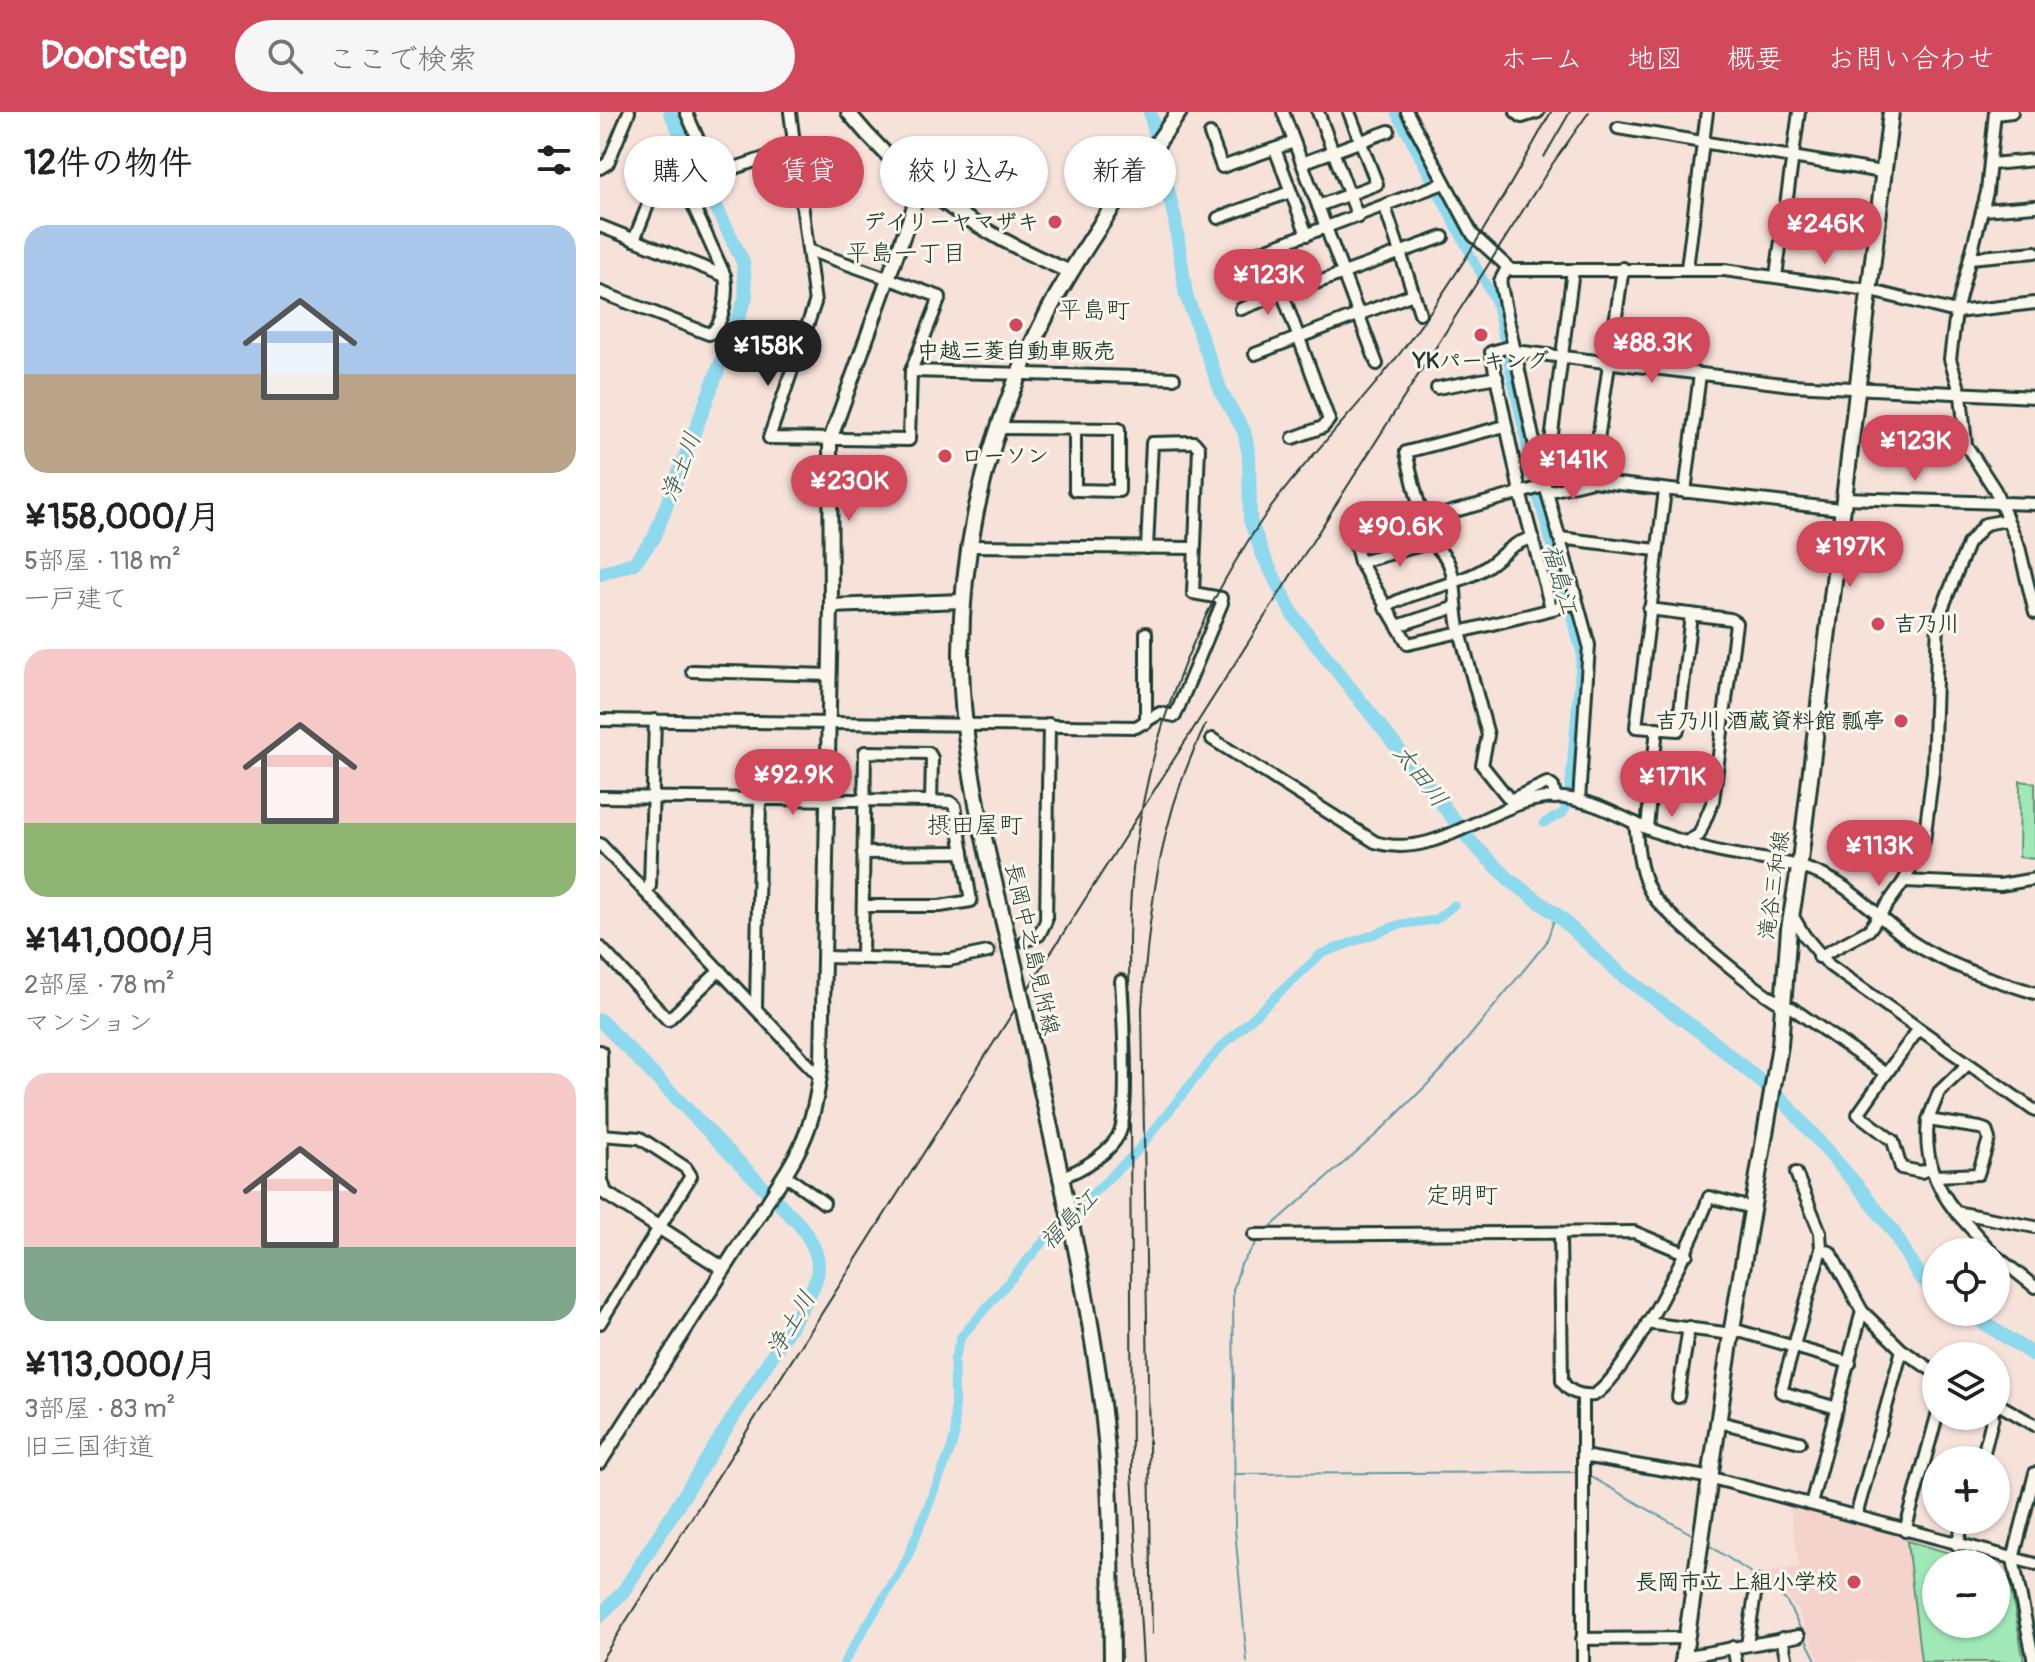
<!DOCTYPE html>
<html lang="ja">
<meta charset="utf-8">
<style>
:root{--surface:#fff;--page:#f6f6f6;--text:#222;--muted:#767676;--accent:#d1495b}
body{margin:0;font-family:Pangolin,"Klee One",sans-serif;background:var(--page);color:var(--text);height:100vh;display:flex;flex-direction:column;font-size:30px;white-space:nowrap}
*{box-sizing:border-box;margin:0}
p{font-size:26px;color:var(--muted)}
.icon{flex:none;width:44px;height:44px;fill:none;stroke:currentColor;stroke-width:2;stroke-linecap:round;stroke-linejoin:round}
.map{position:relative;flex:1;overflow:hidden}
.panel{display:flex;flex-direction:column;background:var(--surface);width:600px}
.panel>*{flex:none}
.guide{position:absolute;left:24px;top:24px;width:760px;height:72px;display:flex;gap:16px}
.tools{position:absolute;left:1322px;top:1126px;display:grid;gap:16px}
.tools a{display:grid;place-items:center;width:88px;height:88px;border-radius:50%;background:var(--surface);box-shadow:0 2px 6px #0004;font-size:40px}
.price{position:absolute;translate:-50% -68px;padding:0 18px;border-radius:28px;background:var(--accent);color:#fff;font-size:26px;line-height:52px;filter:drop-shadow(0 2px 4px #0008)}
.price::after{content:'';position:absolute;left:50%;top:48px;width:24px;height:18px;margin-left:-12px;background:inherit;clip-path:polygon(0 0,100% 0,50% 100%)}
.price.active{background:#222;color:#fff}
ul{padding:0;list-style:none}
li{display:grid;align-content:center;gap:16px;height:424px;padding:0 24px}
li span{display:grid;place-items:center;height:248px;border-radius:24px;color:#555}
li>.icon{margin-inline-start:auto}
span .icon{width:144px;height:144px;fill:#fffc;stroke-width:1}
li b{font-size:34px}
h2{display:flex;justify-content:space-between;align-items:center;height:96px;padding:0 24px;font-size:34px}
.pill{padding:0 28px;border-radius:36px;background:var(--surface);box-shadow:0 2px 6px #0004;font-size:28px;line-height:72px}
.pill.active{background:var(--accent);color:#fff}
header{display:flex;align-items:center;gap:48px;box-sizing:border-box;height:112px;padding:0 40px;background:var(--accent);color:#fff}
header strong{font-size:38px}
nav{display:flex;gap:44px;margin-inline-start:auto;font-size:28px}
.search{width:560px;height:72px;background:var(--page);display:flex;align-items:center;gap:20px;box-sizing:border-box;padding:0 28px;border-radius:44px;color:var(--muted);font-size:30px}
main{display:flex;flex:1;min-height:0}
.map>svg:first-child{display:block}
.built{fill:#f4d3cd;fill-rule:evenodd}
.green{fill:#a0e9b7;stroke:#609376;stroke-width:2}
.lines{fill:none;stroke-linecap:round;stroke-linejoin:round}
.stream{stroke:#619ba3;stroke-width:2}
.canal{stroke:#8dd9ed;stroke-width:9}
.river{stroke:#8dd9ed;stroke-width:14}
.minor-tunnel{stroke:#ccc1b9;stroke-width:10;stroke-dasharray:10 5;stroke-linecap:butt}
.minor-casing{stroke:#1f3d34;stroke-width:16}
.tertiary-casing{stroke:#1f3d34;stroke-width:18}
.secondary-casing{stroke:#1f3d34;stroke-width:20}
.minor{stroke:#fbf7ec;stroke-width:10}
.tertiary{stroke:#fbf7ec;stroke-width:12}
.secondary{stroke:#fbf7ec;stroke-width:14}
.rail{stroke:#1f3d34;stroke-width:2}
.secondary-bridge-casing{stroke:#1f3d34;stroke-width:20;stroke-linecap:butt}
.secondary-bridge{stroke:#fbf7ec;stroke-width:14}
.poi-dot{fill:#d1495b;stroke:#fbf7ec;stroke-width:3}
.labels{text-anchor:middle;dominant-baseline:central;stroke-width:6;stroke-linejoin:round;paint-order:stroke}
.poi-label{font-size:22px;font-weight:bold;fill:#1f3d34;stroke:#fbf7ec;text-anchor:end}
.street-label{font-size:22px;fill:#1f3d34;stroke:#fbf7ec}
.neighbourhood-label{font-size:24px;fill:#1f3d34;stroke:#fbf7ec}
.water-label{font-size:24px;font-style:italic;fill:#355c59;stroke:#fbf7ec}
</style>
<header>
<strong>Doorstep</strong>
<div class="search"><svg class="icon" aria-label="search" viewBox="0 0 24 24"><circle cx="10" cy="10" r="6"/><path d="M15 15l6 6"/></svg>ここで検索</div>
<nav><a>ホーム</a><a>地図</a><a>概要</a><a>お問い合わせ</a></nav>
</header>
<main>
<section class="panel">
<h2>12件の物件<svg class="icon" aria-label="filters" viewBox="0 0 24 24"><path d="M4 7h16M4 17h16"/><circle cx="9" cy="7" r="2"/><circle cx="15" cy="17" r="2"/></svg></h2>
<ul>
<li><span style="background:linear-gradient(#a9c7e8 60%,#b9a48a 0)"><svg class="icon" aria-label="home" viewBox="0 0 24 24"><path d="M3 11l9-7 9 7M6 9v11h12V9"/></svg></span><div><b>¥158,000/月</b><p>5部屋 · 118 m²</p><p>一戸建て</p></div></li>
<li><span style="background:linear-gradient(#f6c9c9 70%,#8fb573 0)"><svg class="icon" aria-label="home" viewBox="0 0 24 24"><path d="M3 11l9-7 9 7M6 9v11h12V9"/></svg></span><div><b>¥141,000/月</b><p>2部屋 · 78 m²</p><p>マンション</p></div></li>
<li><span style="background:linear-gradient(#f6c9c9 70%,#7fa58c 0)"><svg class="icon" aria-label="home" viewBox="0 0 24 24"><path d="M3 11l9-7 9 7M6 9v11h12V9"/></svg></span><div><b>¥113,000/月</b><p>3部屋 · 83 m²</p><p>旧三国街道</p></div></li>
</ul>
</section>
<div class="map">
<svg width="1435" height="1550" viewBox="0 0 1435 1550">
<rect width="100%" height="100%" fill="#f7e2da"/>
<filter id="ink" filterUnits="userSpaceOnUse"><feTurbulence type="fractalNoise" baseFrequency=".0125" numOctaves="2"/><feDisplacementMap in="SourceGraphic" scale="16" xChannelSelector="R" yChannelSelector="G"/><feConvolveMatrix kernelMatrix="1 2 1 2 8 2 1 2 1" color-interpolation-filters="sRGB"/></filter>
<g filter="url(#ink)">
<path class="built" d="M1189,1391L1409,1452L1429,1550H1220L1197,1498L1184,1479L1161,1461L1199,1455ZM1336,1452H1396V1512H1336Z"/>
<g class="green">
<polygon points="1420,669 1435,671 1435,747 1419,745"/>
<polygon points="1307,1429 1385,1451 1336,1452 1336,1512 1396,1512 1396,1462 1409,1466 1424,1550 1321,1550"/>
</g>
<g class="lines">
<g class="stream">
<polyline points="668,1117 778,1021 842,958 946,831 956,802"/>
<polyline points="634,1362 980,1360"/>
<polyline points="986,1362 1095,1424"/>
<polyline points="1107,1432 1174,1476 1187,1490 1217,1550"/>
<polyline points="647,1550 635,1418 633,1178 641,1152 658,1128"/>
</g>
<g class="canal">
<polyline points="795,0 895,189 937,384 981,541 968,692 963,701 944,711"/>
<polyline points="244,1550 306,1449 351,1337 355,1323 354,1248 361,1225 443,1130 538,1038 618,938 721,842 798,813 835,808 854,793"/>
</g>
<g class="river">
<polyline points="550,0 575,108 586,183 622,282 644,319 649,343 650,408 663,443 693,503 873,732 911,769 956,802 1023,864 1110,927 1183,988 1262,1079 1293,1119 1319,1164 1336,1179"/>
<polyline points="0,462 34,451 54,426 146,185 143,150 70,0"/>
<path d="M0,908L199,1112C231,1153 218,1169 194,1209L23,1480L0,1504"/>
<polyline points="1367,1200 1435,1244"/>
</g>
<polyline class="minor-tunnel" points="388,840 425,829"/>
<g class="minor-casing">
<g id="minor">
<polyline points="86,0 114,63 194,36"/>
<polyline points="190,0 215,191 169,326 309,328 311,259 340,185 211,139"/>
<polyline points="683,0 777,252"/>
<polyline points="718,0 758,105"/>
<polyline points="807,0 873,123 911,158 1124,158 1268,178 1356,200 1435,191"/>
<polyline points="916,0 922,5 938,0"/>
<polyline points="1395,0 1387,80 1356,200 1350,247 1361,283 1366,333 1395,378 1419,435 1435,501"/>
<polyline points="1395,2 1412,0"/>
<polyline points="1018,16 1282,60"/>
<polyline points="610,22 622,55 694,30"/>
<polyline points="675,37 707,123"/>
<polyline points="702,51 789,19"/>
<polyline points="1391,52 1435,48"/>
<polyline points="0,56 8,51 29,0"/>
<polyline points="718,94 777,72 749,0"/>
<polyline points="785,95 820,201"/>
<polyline points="1383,98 1435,94"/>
<polyline points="618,106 690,80"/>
<polyline points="0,114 125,164"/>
<polyline points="667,139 729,308 723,315 693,326"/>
<polyline points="1370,146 1435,140"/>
<polyline points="627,152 844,71"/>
<polyline points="907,156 900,169 937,344 989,533 979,689"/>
<polyline points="1087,156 1107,0"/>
<polyline points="1176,164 1199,0"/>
<path d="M0,180L109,222C124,214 128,180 125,164L69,40L34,128"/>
<polyline points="683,183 843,125"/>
<polyline points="641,197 682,181"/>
<polyline points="913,234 891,240 920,380 951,496"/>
<polyline points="915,239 1191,273 1435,285"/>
<polyline points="655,242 813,182"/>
<polyline points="311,259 574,266"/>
<polyline points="837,276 897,265"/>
<path d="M905,314L806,340C813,369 819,399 831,426C835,436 845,442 849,452C858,474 854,498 860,520L808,532L760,450L754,427L945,374"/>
<polyline points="399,316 519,317 519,379 475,378 475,317"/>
<polyline points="946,368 973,158"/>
<polyline points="992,369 1023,156"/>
<polyline points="1065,378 1036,615 1078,618 1091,502"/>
<polyline points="947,380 992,369 1240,397"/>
<polyline points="1085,380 1100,262"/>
<polyline points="1243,386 1435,392"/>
<polyline points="960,426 1056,438"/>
<polyline points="369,434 594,436"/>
<polyline points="760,450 832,430"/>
<path d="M785,496C815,477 850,476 880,459C902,447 906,432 933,426"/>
<polyline points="1049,497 1130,507 1136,511 1113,689 1099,723 1086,730"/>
<polyline points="797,514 856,495"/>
<polyline points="546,521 546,611"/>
<polyline points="92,559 230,563"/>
<polyline points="0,608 536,615 560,601 575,604 622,491 621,486 593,481 599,336 594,330 552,331 547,436"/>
<path d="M612,627L775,730C844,752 903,674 971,687C996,691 1017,703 1039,713C1061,723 1085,730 1108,737C1152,749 1193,745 1236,770C1264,787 1285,811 1312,830C1348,854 1394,868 1435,881"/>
<polyline points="0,685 331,689"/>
<polyline points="955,686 953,675 947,671 910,688 882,653 888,623 860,520 977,491"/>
<path d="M1035,711C1038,735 1039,763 1053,784C1065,802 1175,897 1192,896L1286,962L1318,918"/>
<polyline points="1047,716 1057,616"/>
<polyline points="0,732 220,965"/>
<polyline points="263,741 363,740"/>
<polyline points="1304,769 1400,773 1435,767"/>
<polyline points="46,781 50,774 55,608"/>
<polyline points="1191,801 1204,823 1229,853 1435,999"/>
<polyline points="425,829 439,823 446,809 449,612"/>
<polyline points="0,835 68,908 120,858"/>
<polyline points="225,845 349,848 388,840"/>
<polyline points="1219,845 1269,818 1304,769 1324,729 1333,659 1338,507 1368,432 1385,412 1407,408"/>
<polyline points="262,846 265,640 329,641 332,646 331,689 350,690 355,694 371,789 340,794 263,794"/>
<polyline points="156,895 160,687"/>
<polyline points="1286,962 1258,1002 1293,1029 1301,1056 1321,1060 1329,1057"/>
<path d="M1328,1008C1324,1043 1333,1072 1356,1100L1435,1115"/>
<polyline points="1196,1061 1220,1120 1221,1137"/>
<polyline points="185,1063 224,1091"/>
<polyline points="1336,1064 1378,1062 1389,1027 1386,1018 1380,1016 1328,1008 1339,980 1367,953"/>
<path d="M459,1066C480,1059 514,1040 521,1017C529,990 523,902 521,869"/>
<polyline points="164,1095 176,1076"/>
<polyline points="1356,1100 1392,1140"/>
<path d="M960,1121L962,1269C969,1281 981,1284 994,1283C1027,1264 1096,1124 1109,1085L1152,1096"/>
<polyline points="654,1123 1034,1120 1087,1142"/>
<polyline points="1396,1144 1435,1175"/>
<polyline points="0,1211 91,1064 86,1056 40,1026 1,1023"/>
<polyline points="1047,1211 1132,1222"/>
<polyline points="1132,1217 1250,1251"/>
<polyline points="1078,1285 1089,1215"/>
<polyline points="1396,1291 1435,1313"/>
<polyline points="1237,1296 1181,1280 1221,1137 1230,1140 1262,1199"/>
<polyline points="1119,1310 1200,1330"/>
<polyline points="983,1344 1112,1366 1435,1452"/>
<polyline points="1382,1348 1393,1304"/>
<polyline points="1211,1392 1262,1199 1302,1238 1336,1261"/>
<polyline points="1256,1404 1302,1238"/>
<polyline points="1305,1419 1337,1304"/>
<polyline points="1357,1433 1364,1408"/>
<polyline points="1182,1526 1187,1550"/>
<polyline points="982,1527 1087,1526"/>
<polyline points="1147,1533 1157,1470"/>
<polyline points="1133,1535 1136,1550"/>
<polyline points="1083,1545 1199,1524"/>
<polyline points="983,1550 983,1284"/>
<polyline points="1434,1550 1413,1447 1435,1361"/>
</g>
</g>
<g class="tertiary-casing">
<g id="tertiary">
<path d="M248,0C308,74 384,125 471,160"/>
<polyline points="231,494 362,489"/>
<polyline points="0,940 1,1069 5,1081 124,1157"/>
<path d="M176,1076C208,1029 215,1004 222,949L231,494L230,328L321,75"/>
<polyline points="0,1350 164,1095"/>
</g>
</g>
<g class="secondary-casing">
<g id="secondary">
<path d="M415,857C396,777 374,696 365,614C349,469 382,326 449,198C486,129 534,65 579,0"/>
<path d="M429,921C457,1049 489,1178 504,1308C513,1388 511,1470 512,1550"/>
<polyline points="1083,1550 1132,1217 1180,933 1189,817 1199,757 1291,0"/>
</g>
</g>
<use href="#minor" class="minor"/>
<use href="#tertiary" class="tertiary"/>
<use href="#secondary" class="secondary"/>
<g class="rail">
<polyline points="944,45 970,0"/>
<path d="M552,1522L542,897C549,798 560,702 606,612"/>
<polyline points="0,1550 953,51 989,0"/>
<path d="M543,1550L532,1361L529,826C531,676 578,529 664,405C707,344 763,292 807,232C862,158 907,80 951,0"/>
</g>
<g class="secondary-bridge-casing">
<polyline id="secondary-bridge" points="415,857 429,921"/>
</g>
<use href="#secondary-bridge" class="secondary-bridge"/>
</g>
</g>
<g class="poi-dot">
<circle cx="455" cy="110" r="8"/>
<circle cx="416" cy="213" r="8"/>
<circle cx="881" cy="223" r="8"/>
<circle cx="345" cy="344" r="8"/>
<circle cx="1278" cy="512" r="8"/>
<circle cx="1301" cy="609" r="8"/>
<circle cx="1254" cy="1470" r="8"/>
</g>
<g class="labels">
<g class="poi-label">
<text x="439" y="110">デイリーヤマザキ</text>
<text x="416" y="239" text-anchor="middle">中越三菱自動車販売</text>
<text x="881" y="249" text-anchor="middle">YKパーキング</text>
<text x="361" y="344" text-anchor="start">ローソン</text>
<text x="1294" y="512" text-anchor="start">吉乃川</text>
<text x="1285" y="609">吉乃川 酒蔵資料館 瓢亭</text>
<text x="1238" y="1470">長岡市立 上組小学校</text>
</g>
<g class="street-label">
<text transform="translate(1174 773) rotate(-82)">滝谷三和線</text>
<text transform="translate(432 837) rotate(77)">長岡中之島見附線</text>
</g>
<g class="neighbourhood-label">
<text x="306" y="141">平島一丁目</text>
<text x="494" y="198">平島町</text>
<text x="375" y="713">摂田屋町</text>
<text x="862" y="1083">定明町</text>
</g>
<g class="water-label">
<text transform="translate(81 355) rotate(-69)">浄土川</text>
<text transform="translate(960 467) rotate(74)">福島江</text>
<text transform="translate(820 664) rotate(52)">太田川</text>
<text transform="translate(469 1108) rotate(-46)">福島江</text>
<text transform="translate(191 1212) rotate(-59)">浄土川</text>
</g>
</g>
</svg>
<div class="tools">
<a><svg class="icon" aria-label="locate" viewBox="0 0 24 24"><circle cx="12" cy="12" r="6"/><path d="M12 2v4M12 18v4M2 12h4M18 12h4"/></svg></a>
<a><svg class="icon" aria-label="layers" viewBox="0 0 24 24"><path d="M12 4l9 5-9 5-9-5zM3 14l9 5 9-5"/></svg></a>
<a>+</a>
<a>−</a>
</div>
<b class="price" style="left:1225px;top:154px">¥246K</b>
<b class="price" style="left:668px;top:205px">¥123K</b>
<b class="price" style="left:1052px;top:273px">¥88.3K</b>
<b class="price active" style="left:168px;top:276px">¥158K</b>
<b class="price" style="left:1315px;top:371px">¥123K</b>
<b class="price" style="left:973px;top:390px">¥141K</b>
<b class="price" style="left:249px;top:411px">¥230K</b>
<b class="price" style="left:800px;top:457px">¥90.6K</b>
<b class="price" style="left:1250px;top:477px">¥197K</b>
<b class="price" style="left:193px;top:705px">¥92.9K</b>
<b class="price" style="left:1072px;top:707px">¥171K</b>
<b class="price" style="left:1279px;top:776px">¥113K</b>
<div class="guide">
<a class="pill">購入</a>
<a class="pill active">賃貸</a>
<a class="pill">絞り込み</a>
<a class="pill">新着</a>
</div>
</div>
</main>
